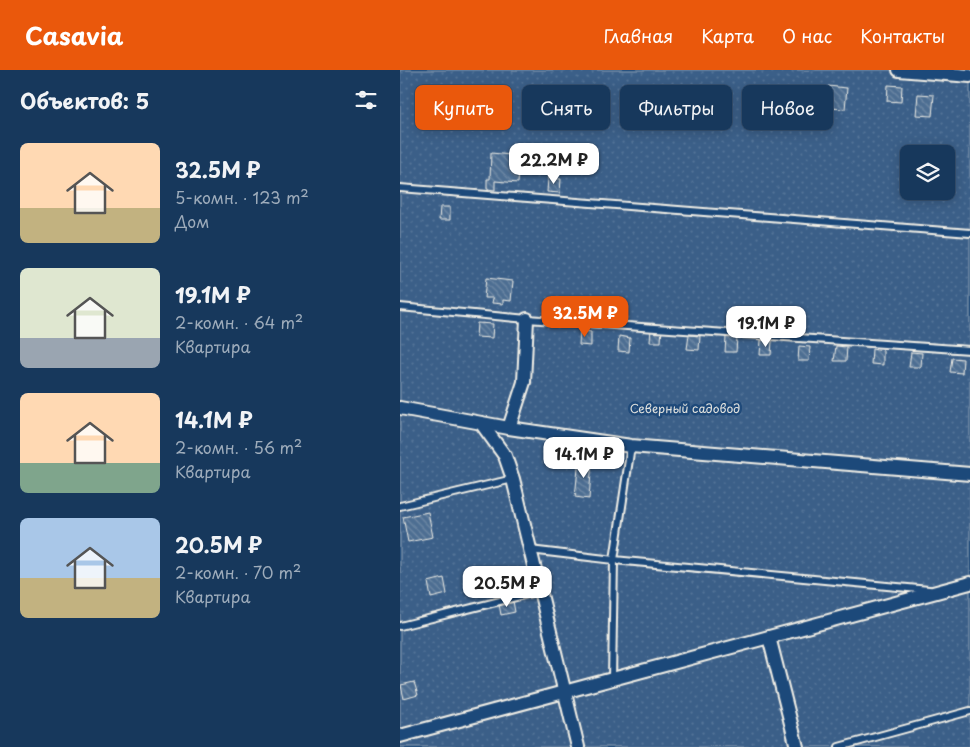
<!DOCTYPE html>
<html lang="ru">
<meta charset="utf-8">
<style>
:root{--surface:#17385c;--page:#203f62;--text:#f1f3f6;--muted:#9eacbb;--line:#365272;--accent:#ea580c}
body{margin:0;font-family:"Playpen Sans",sans-serif;background:var(--page);color:var(--text);height:100vh;display:flex;flex-direction:column;font-size:19px;white-space:nowrap}
*{box-sizing:border-box;margin:0}
p{font-size:16px;color:var(--muted)}
.icon{flex:none;width:28px;height:28px;fill:none;stroke:currentColor;stroke-width:2;stroke-linecap:round;stroke-linejoin:round}
.map{position:relative;flex:1;overflow:hidden}
.sheet{display:flex;flex-direction:column;background:var(--surface);width:400px}
.sheet>*{flex:none}
.hud{position:absolute;left:15px;top:15px;width:475px;height:45px;display:flex;gap:10px}
.fabs{position:absolute;left:500px;top:75px;display:grid;gap:10px}
.fabs a{display:grid;place-items:center;width:55px;height:55px;border-radius:8px;background:var(--surface);box-shadow:0 2px 12px #0003,0 0 0 1px var(--line);font-size:25px}
.price{position:absolute;translate:-50% -42px;padding:0 11px;border-radius:10px;background:#fff;color:#222;font-size:16px;line-height:32px;filter:drop-shadow(0 1px 2px #0008)}
.price::after{content:'';position:absolute;left:50%;top:30px;width:15px;height:11px;margin-left:-8px;background:inherit;clip-path:polygon(0 0,100% 0,50% 100%)}
.price.active{background:var(--accent);color:#fff}
ul{padding:0;list-style:none}
li{display:flex;align-items:center;gap:15px;height:125px;padding:0 20px}
li span{display:grid;place-items:center;flex:none;width:140px;height:100px;border-radius:8px;color:#555}
li>.icon{margin-inline-start:auto}
span .icon{width:60px;height:60px;fill:#fffc;stroke-width:1}
li b{font-size:21px}
h2{display:flex;justify-content:space-between;align-items:center;height:60px;padding:0 20px;font-size:21px}
.tag{padding:0 18px;border-radius:8px;background:var(--surface);box-shadow:0 2px 12px #0003,0 0 0 1px var(--line);font-size:18px;line-height:45px}
.tag.active{background:var(--accent);color:#fff}
header{display:flex;align-items:center;gap:30px;box-sizing:border-box;height:70px;padding:0 25px;background:var(--accent);color:#fff}
header strong{font-size:24px}
nav{display:flex;gap:28px;margin-inline-start:auto;font-size:18px}
main{display:flex;flex:1;min-height:0}
.map>svg:first-child{display:block}
.park{fill:url(#park-dots);stroke:#97a8b8;fill-rule:evenodd}
.building{fill:url(#building-back-hatch);stroke:#f4f1e8}
.lines{fill:none;stroke-linecap:round;stroke-linejoin:round}
.service-casing{stroke:#f4f1e8;stroke-width:10}
.minor-casing{stroke:#f4f1e8;stroke-width:16}
.service{stroke:#1f4a7a;stroke-width:6}
.minor{stroke:#1f4a7a;stroke-width:12}
.labels{text-anchor:middle;dominant-baseline:central;stroke-width:5;stroke-linejoin:round;paint-order:stroke}
.park-label{font-size:12px;fill:#e1e2de;stroke:#1f4a7a}
</style>
<header>
<strong>Casavia</strong>
<nav><a>Главная</a><a>Карта</a><a>О нас</a><a>Контакты</a></nav>
</header>
<main>
<section class="sheet">
<h2>Объектов: 5<svg class="icon" aria-label="filters" viewBox="0 0 24 24"><path d="M4 7h16M4 17h16"/><circle cx="9" cy="7" r="2"/><circle cx="15" cy="17" r="2"/></svg></h2>
<ul>
<li><span style="background:linear-gradient(#ffd9b3 65%,#c2b280 0)"><svg class="icon" aria-label="home" viewBox="0 0 24 24"><path d="M3 11l9-7 9 7M6 9v11h12V9"/></svg></span><div><b>32.5M ₽</b><p>5-комн. · 123 m²</p><p>Дом</p></div></li>
<li><span style="background:linear-gradient(#dfe7d0 70%,#9aa5b1 0)"><svg class="icon" aria-label="home" viewBox="0 0 24 24"><path d="M3 11l9-7 9 7M6 9v11h12V9"/></svg></span><div><b>19.1M ₽</b><p>2-комн. · 64 m²</p><p>Квартира</p></div></li>
<li><span style="background:linear-gradient(#ffd9b3 70%,#7fa58c 0)"><svg class="icon" aria-label="home" viewBox="0 0 24 24"><path d="M3 11l9-7 9 7M6 9v11h12V9"/></svg></span><div><b>14.1M ₽</b><p>2-комн. · 56 m²</p><p>Квартира</p></div></li>
<li><span style="background:linear-gradient(#a9c7e8 60%,#c2b280 0)"><svg class="icon" aria-label="home" viewBox="0 0 24 24"><path d="M3 11l9-7 9 7M6 9v11h12V9"/></svg></span><div><b>20.5M ₽</b><p>2-комн. · 70 m²</p><p>Квартира</p></div></li>
</ul>
</section>
<div class="map">
<svg width="570" height="677" viewBox="0 0 570 677">
<defs>
<pattern id="park-dots" width="8" height="8" patternUnits="userSpaceOnUse" patternTransform="scale(1.25)"><rect width="8" height="8" fill="#3a5f88"/><path d="M2 2h.1M6 6h.1" fill="none" stroke="#577699" stroke-width="1.8" stroke-linecap="round"/></pattern>
<pattern id="building-back-hatch" width="6" height="6" patternUnits="userSpaceOnUse" patternTransform="scale(1.25)"><rect width="6" height="6" fill="#4d6e92"/><path d="M-1 5l2 2M0 0l6 6M5-1l2 2" fill="none" stroke="#708aa6"/></pattern>
</defs>
<rect width="100%" height="100%" fill="#1f4a7a"/>
<filter id="ink" filterUnits="userSpaceOnUse"><feTurbulence type="fractalNoise" baseFrequency=".02" numOctaves="2"/><feDisplacementMap in="SourceGraphic" scale="10" xChannelSelector="R" yChannelSelector="G"/><feConvolveMatrix kernelMatrix="1 2 1 2 8 2 1 2 1" color-interpolation-filters="sRGB"/></filter>
<g filter="url(#ink)">
<path class="park" d="M0,0H570V677H0ZM509,84H546V121H509Z"/>
<g class="building">
<polygon points="488,15 502,16 501,32 487,31"/>
<polygon points="428,16 447,18 445,39 426,38"/>
<polygon points="518,24 534,25 532,46 516,45"/>
<polygon points="91,83 121,86 118,113 95,111 95,120 87,119 87,109 90,109"/>
<polygon points="148,108 161,109 160,123 147,122"/>
<polygon points="40,137 50,137 50,150 39,150"/>
<polygon points="86,208 113,211 111,231 103,230 103,234 92,233 93,228 84,228"/>
<polygon points="77,253 93,254 92,268 76,267"/>
<polygon points="251,257 262,258 261,272 250,272"/>
<polygon points="180,260 191,262 191,276 179,275"/>
<polygon points="289,265 300,266 299,280 287,279"/>
<polygon points="219,266 230,268 229,282 218,281"/>
<polygon points="326,267 337,268 336,282 325,282"/>
<polygon points="361,270 372,271 371,285 360,285"/>
<polygon points="399,276 410,277 409,291 398,291"/>
<polygon points="436,276 447,277 446,291 434,291"/>
<polygon points="472,279 483,281 483,295 471,294"/>
<polygon points="511,282 522,283 521,297 509,297"/>
<polygon points="552,288 563,289 562,303 550,302"/>
<polygon points="179,389 192,390 189,429 175,427"/>
<polygon points="28,442 33,467 8,472 3,447"/>
<polygon points="44,508 47,524 31,528 28,512"/>
<polygon points="113,531 115,542 101,545 99,534"/>
<polygon points="14,612 18,625 4,629 1,615"/>
</g>
<g class="lines">
<g class="service-casing">
<g id="service">
<polyline points="0,118 570,163"/>
<polyline points="0,237 127,249 570,280"/>
<polyline points="0,436 113,409"/>
<polyline points="130,480 214,490 529,520"/>
<polyline points="0,556 140,521"/>
<polyline points="212,609 214,490 231,376"/>
<polyline points="439,677 570,641"/>
</g>
</g>
<g class="minor-casing">
<g id="minor">
<polyline points="499,0 570,6"/>
<polyline points="0,338 109,358 231,376 570,404"/>
<polyline points="81,353 105,386 113,409 178,677"/>
<polyline points="109,358 124,312 127,249"/>
<polyline points="369,567 397,677"/>
<polyline points="0,666 570,513"/>
</g>
</g>
<use href="#service" class="service"/>
<use href="#minor" class="minor"/>
</g>
</g>
<g class="labels">
<g class="park-label">
<text x="285" y="338">Северный садовод</text>
</g>
</g>
</svg>
<div class="fabs">
<a><svg class="icon" aria-label="layers" viewBox="0 0 24 24"><path d="M12 4l9 5-9 5-9-5zM3 14l9 5 9-5"/></svg></a>
</div>
<b class="price" style="left:154px;top:115px">22.2M ₽</b>
<b class="price active" style="left:185px;top:268px">32.5M ₽</b>
<b class="price" style="left:366px;top:278px">19.1M ₽</b>
<b class="price" style="left:184px;top:409px">14.1M ₽</b>
<b class="price" style="left:107px;top:538px">20.5M ₽</b>
<div class="hud">
<a class="tag active">Купить</a>
<a class="tag">Снять</a>
<a class="tag">Фильтры</a>
<a class="tag">Новое</a>
</div>
</div>
</main>
